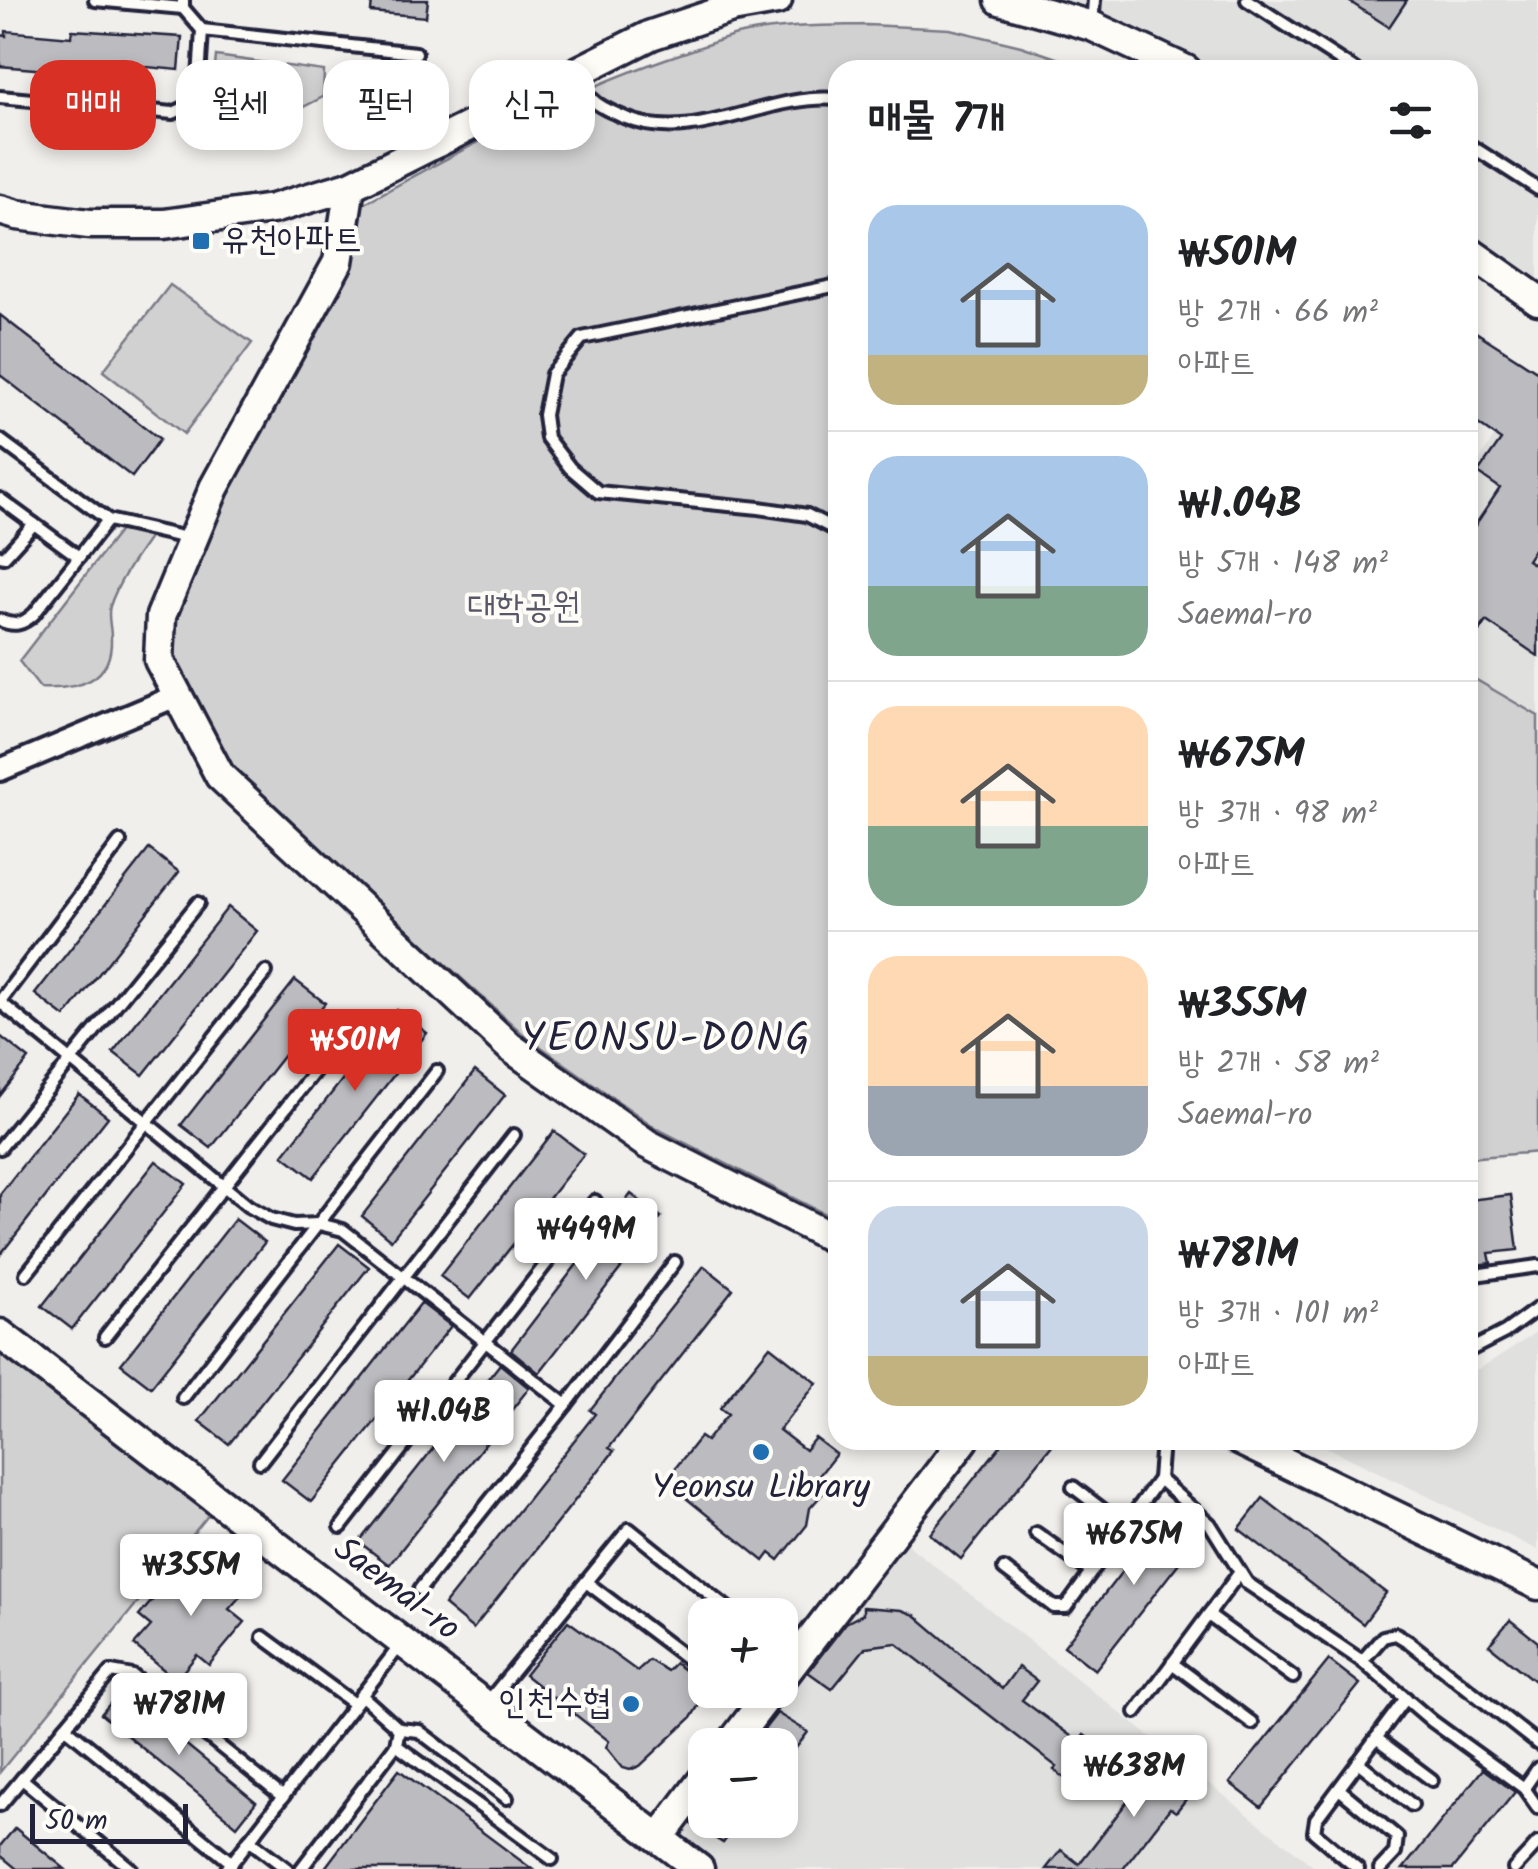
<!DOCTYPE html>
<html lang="ko">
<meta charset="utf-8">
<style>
:root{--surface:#fff;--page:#f2f2f2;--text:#202124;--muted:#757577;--line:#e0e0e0;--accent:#d93025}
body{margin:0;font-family:Kalam,"Poor Story",sans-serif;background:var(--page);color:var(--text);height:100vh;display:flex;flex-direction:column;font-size:38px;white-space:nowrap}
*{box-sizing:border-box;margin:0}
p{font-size:32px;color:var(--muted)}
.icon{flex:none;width:55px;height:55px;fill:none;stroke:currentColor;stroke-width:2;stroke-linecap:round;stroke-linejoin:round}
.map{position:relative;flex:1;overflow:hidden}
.details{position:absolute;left:828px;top:60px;width:650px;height:1390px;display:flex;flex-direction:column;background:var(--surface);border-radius:30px;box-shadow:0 5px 15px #0003}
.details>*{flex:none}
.hud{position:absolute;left:30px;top:60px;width:648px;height:90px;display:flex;gap:20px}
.controls{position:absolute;left:688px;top:1598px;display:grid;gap:20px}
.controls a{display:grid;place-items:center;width:110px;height:110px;border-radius:20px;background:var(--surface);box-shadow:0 5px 15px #0003;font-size:50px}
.scale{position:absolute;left:30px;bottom:25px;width:158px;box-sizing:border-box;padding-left:10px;border:5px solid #22223b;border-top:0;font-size:28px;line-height:35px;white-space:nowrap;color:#22223b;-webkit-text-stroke:8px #fdfcf7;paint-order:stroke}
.price{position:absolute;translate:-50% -85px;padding:0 22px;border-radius:10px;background:#fff;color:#222;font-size:32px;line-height:65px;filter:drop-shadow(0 2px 5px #0008)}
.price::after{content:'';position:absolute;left:50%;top:60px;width:30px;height:22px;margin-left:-15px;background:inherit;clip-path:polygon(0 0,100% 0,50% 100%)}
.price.on{background:var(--accent);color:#fff}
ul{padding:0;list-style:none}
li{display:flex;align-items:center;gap:30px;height:250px;padding:0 40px}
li+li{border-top:2px solid var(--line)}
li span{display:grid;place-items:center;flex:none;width:280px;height:200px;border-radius:30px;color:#555}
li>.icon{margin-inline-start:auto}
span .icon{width:120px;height:120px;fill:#fffc;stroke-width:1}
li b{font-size:42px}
h2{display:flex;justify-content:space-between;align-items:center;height:120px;padding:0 40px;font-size:42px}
.tag{padding:0 35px;border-radius:30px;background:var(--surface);box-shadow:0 5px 15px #0003;font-size:35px;line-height:90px}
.tag.on{background:var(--accent);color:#fff}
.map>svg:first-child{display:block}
.built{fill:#e0e0df}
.green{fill:#d2d1d1;stroke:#7a7a86;stroke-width:2.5}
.building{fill:#bcbcc0;stroke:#22223b;stroke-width:2.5}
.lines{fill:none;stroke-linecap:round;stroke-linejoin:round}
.lane-casing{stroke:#22223b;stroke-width:18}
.street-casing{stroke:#22223b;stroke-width:28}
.secondary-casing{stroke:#22223b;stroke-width:35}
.lane{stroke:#fdfcf7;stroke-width:10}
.street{stroke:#fdfcf7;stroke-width:20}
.secondary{stroke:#fdfcf7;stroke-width:28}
.poi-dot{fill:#1f6fb2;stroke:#fdfcf7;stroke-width:4}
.labels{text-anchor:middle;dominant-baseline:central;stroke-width:8;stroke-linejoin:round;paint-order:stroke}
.poi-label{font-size:35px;fill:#22223b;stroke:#fdfcf7;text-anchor:start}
.park-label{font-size:35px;fill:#575768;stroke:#fdfcf7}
.street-label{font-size:35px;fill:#22223b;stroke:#fdfcf7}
.quarter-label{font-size:40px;letter-spacing:2.5px;fill:#22223b;stroke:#fdfcf7}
</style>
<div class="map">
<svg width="1538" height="1869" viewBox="0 0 1538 1869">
<rect width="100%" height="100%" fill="#f0efec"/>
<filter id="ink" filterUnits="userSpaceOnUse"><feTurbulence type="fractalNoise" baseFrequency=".01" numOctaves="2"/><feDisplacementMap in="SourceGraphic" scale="20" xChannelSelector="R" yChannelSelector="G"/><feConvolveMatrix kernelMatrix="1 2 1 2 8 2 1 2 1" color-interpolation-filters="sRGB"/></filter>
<g filter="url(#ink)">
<g class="built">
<polygon points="1052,0 1538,0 1538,300 1468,251 1468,70 1186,70 1050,14"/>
<polygon points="1538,366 1538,716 1468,675 1468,479"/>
<polygon points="1538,1331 1538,1550 1312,1440 1468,1440 1468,1371 1479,1369"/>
<polygon points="893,1533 1317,1869 699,1869 659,1838 705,1777 705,1820 780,1820 780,1745 730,1745"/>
</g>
<g class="green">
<path d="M867,25L950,29L1021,46L1092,70H838L837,1220L656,1128L524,1035L230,768L172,659L173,616L201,544L354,260L361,205C466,148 571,89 686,52C703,46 720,40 737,35C780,25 823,26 867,25Z"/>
<polygon points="216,56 324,71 323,97 246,136 209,132"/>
<polygon points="170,285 252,343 184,434 103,371"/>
<path d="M125,524L154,531C138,554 119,579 110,606C107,616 111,626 111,637C113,682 77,690 40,688L19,661Z"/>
<polygon points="1468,675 1538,716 1538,1152 1468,1158"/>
<polygon points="0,1334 219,1502 0,1772"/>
</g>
<g class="building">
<polygon points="372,0 428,0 426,17 371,12"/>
<polygon points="1347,0 1407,0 1389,27"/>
<polygon points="72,30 182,37 179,70 125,65 124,69 70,64 69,72 0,66 0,35 6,36 6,31 71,37"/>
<polygon points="0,315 160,439 132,477 0,375"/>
<polygon points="1468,327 1538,372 1538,543 1527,560 1538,567 1538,656 1486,621 1468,648 1468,536 1500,488 1478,473 1501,440 1468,417"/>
<polygon points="149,849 179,872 65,1017 35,994"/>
<polygon points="228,907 257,931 143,1075 113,1052"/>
<polygon points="295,980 325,1003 211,1148 181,1125"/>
<polygon points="397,1010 427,1033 313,1178 283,1155"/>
<polygon points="0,1036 29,1059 0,1096"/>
<polygon points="475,1071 505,1095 391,1240 362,1216"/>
<polygon points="79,1094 108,1117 0,1255 0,1194"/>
<polygon points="554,1131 584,1154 470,1299 440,1276"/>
<polygon points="156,1161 186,1184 72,1329 42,1306"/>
<polygon points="631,1194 661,1217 539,1373 511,1350"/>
<polygon points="1511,1195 1518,1250 1489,1253 1491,1263 1468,1266 1468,1200"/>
<polygon points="235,1219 265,1242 151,1387 121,1364"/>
<polygon points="339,1244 369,1267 229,1444 199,1421"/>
<polygon points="704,1266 733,1289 609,1448 614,1451 473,1629 444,1605 595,1414 590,1410"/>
<polygon points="421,1303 451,1326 311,1502 282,1480"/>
<polygon points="770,1346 817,1383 779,1430 805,1450 815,1438 836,1454 814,1482 825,1491 810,1508 807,1525 779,1560 770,1553 764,1561 665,1481 700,1437 706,1441 728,1414 720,1408"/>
<polygon points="500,1364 529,1388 389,1565 359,1542"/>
<polygon points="1005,1440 1056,1440 961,1559 930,1534"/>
<polygon points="1263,1498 1386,1593 1363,1624 1239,1529"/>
<polygon points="1173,1506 1204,1531 1095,1670 1064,1646"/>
<polygon points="205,1557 246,1590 229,1609 245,1622 209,1665 197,1655 176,1680 134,1645 151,1626 139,1616 176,1572 186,1580"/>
<polygon points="863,1607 902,1610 915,1615 1002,1689 1018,1667 1037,1681 1022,1700 1079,1742 1084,1735 1100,1747 1072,1784 1054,1770 1057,1767 896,1643 866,1647 832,1689 808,1672 846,1623 863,1614"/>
<polygon points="1510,1620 1538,1642 1538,1684 1489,1645"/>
<polygon points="568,1621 637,1671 649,1660 667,1671 675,1663 705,1686 705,1690 708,1690 691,1718 640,1766 630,1770 623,1768 606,1747 609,1741 525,1675"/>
<polygon points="1329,1660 1360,1684 1261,1807 1230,1783"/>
<polygon points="121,1691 256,1802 237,1826 101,1714"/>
<polygon points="777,1713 808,1732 780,1769 780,1745 752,1745"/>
<polygon points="1162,1757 1197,1785 1176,1812 1170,1808 1123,1869 1046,1869 1061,1850 1079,1864"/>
<polygon points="1483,1769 1515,1792 1453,1869 1403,1869"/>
<polygon points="399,1770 532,1869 324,1869"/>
<polygon points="694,1820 741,1820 723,1843 692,1824"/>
<polygon points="15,1828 65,1869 17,1869 0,1855 0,1846"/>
</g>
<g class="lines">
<g class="lane-casing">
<g id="lane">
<polyline points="95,0 183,8"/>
<polyline points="1247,0 1355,70"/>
<polyline points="1092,25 1094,0"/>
<polyline points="202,30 416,53"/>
<path d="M573,75C579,83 585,92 592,99C600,108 615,113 626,118C696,147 766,92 838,99"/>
<polyline points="0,97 173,113 191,105 198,95 202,30 183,8 183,0"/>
<polyline points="1468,144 1538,189"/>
<polyline points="838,285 582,338 552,374 544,415 547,438 570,468 598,492 759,508 807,515 838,531"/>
<polyline points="0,440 108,520 191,539"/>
<polyline points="0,499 79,557"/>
<polyline points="0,556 4,557 34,524"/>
<path d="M0,620C14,627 23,624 34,614L108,520"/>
<polyline points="0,1001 120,842"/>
<polyline points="0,1002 248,1206 271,1219 294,1225 319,1224 343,1230 566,1405"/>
<polyline points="0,1148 198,903"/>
<polyline points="26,1274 266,972"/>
<polyline points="1468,1276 1538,1266"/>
<polyline points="105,1337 344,1034"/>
<polyline points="1468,1351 1505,1332 1538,1308"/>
<polyline points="183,1398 437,1071"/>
<polyline points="1162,1440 1159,1479 1210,1524 1247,1583 1362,1661 1432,1721 1524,1788 1538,1808"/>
<polyline points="260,1462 514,1135"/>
<polyline points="1073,1487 1124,1526"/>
<polyline points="341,1527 595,1201"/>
<polyline points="1036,1533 1091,1572"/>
<polyline points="1004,1569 1054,1607 1066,1607 1159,1479"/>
<polyline points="586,1582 705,1672"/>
<polyline points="420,1589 566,1405 675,1262"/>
<polyline points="1208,1615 1293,1677"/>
<polyline points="263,1637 354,1704"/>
<polyline points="1362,1661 1383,1637 1396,1634 1409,1642 1538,1744"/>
<polyline points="1172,1663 1252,1723"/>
<polyline points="361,1695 399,1729 419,1731 507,1798"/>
<polyline points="486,1704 629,1529 736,1615"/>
<polyline points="1136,1712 1240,1572"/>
<polyline points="65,1727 232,1863"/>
<polyline points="399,1729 396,1745 552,1859"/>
<polyline points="1376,1738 1432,1780"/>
<polyline points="1358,1762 1412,1805"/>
<polyline points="22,1779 131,1869"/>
<polyline points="1524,1788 1538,1768"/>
<polyline points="1339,1789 1397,1837 1395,1853 1380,1869"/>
<polyline points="0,1805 111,1672 133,1676 283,1797"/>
<polyline points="249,1840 287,1869"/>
<polyline points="227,1869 402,1643"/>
<polyline points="301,1869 396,1745"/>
<polyline points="1358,1869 1314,1832 1316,1819 1406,1698"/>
<polyline points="1514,1869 1538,1843"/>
</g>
</g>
<g class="street-casing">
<polyline id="street" points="0,770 176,696"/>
</g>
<g class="secondary-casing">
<g id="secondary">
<polyline points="1000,0 1092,26 1186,70"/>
<polyline points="350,186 338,262 214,488 161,616 159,660 220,776 510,1047 647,1144 838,1241"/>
<polyline points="0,210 17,215 89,224 164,224 272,209 350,186 651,35 732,8 777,0"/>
<polyline points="1468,251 1538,300"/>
<polyline points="0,1334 699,1869"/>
<polyline points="1239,1440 1538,1585"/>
<polyline points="780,1680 964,1440"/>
<polyline points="730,1745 772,1690"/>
<polyline points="659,1838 705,1777"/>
</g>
</g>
<use href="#lane" class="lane"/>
<use href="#street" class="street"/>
<use href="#secondary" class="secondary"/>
</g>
</g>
<g class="poi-dot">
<rect x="191" y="231" width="20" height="20" rx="5"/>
<circle cx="761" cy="1452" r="10"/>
<circle cx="631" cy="1704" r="10"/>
</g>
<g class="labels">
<g class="poi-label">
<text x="221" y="241">유천아파트</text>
<text x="761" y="1489" text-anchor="middle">Yeonsu Library</text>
<text x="611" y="1704" text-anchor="end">인천수협</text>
</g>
<g class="park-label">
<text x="524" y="608">대학공원</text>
</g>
<g class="street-label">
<text transform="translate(396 1590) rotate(37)">Saemal-ro</text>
</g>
<g class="quarter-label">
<text x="667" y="1040">YEONSU-DONG</text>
</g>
</g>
</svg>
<div class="controls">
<a>+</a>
<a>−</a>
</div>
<div class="scale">50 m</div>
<b class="price on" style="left:355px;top:1094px">₩501M</b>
<b class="price" style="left:586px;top:1283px">₩449M</b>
<b class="price" style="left:444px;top:1465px">₩1.04B</b>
<b class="price" style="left:1134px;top:1588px">₩675M</b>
<b class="price" style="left:191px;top:1619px">₩355M</b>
<b class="price" style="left:179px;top:1758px">₩781M</b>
<b class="price" style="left:1134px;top:1820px">₩638M</b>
<div class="hud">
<a class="tag on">매매</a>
<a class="tag">월세</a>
<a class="tag">필터</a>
<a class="tag">신규</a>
</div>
<section class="details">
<h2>매물 7개<svg class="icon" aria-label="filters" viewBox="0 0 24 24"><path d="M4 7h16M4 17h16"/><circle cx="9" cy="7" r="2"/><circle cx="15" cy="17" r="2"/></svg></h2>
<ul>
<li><span style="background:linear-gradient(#a9c7e8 75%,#c2b280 0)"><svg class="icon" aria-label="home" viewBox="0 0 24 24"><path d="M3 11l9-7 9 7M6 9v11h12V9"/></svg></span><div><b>₩501M</b><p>방 2개 · 66 m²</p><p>아파트</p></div></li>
<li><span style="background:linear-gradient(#a9c7e8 65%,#7fa58c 0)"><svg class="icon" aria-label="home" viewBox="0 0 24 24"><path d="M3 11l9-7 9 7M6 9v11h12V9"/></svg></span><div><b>₩1.04B</b><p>방 5개 · 148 m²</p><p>Saemal-ro</p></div></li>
<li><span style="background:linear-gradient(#ffd9b3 60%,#7fa58c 0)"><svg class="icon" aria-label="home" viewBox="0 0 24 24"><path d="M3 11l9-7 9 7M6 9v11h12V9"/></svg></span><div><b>₩675M</b><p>방 3개 · 98 m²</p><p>아파트</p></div></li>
<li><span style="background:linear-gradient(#ffd9b3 65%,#9aa5b1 0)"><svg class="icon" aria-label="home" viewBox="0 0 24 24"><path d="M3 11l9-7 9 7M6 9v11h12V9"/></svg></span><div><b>₩355M</b><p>방 2개 · 58 m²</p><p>Saemal-ro</p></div></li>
<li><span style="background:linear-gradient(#c9d6e8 75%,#c2b280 0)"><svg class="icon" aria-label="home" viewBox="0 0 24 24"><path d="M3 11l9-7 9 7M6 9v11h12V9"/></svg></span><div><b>₩781M</b><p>방 3개 · 101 m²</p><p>아파트</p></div></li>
</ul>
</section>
</div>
